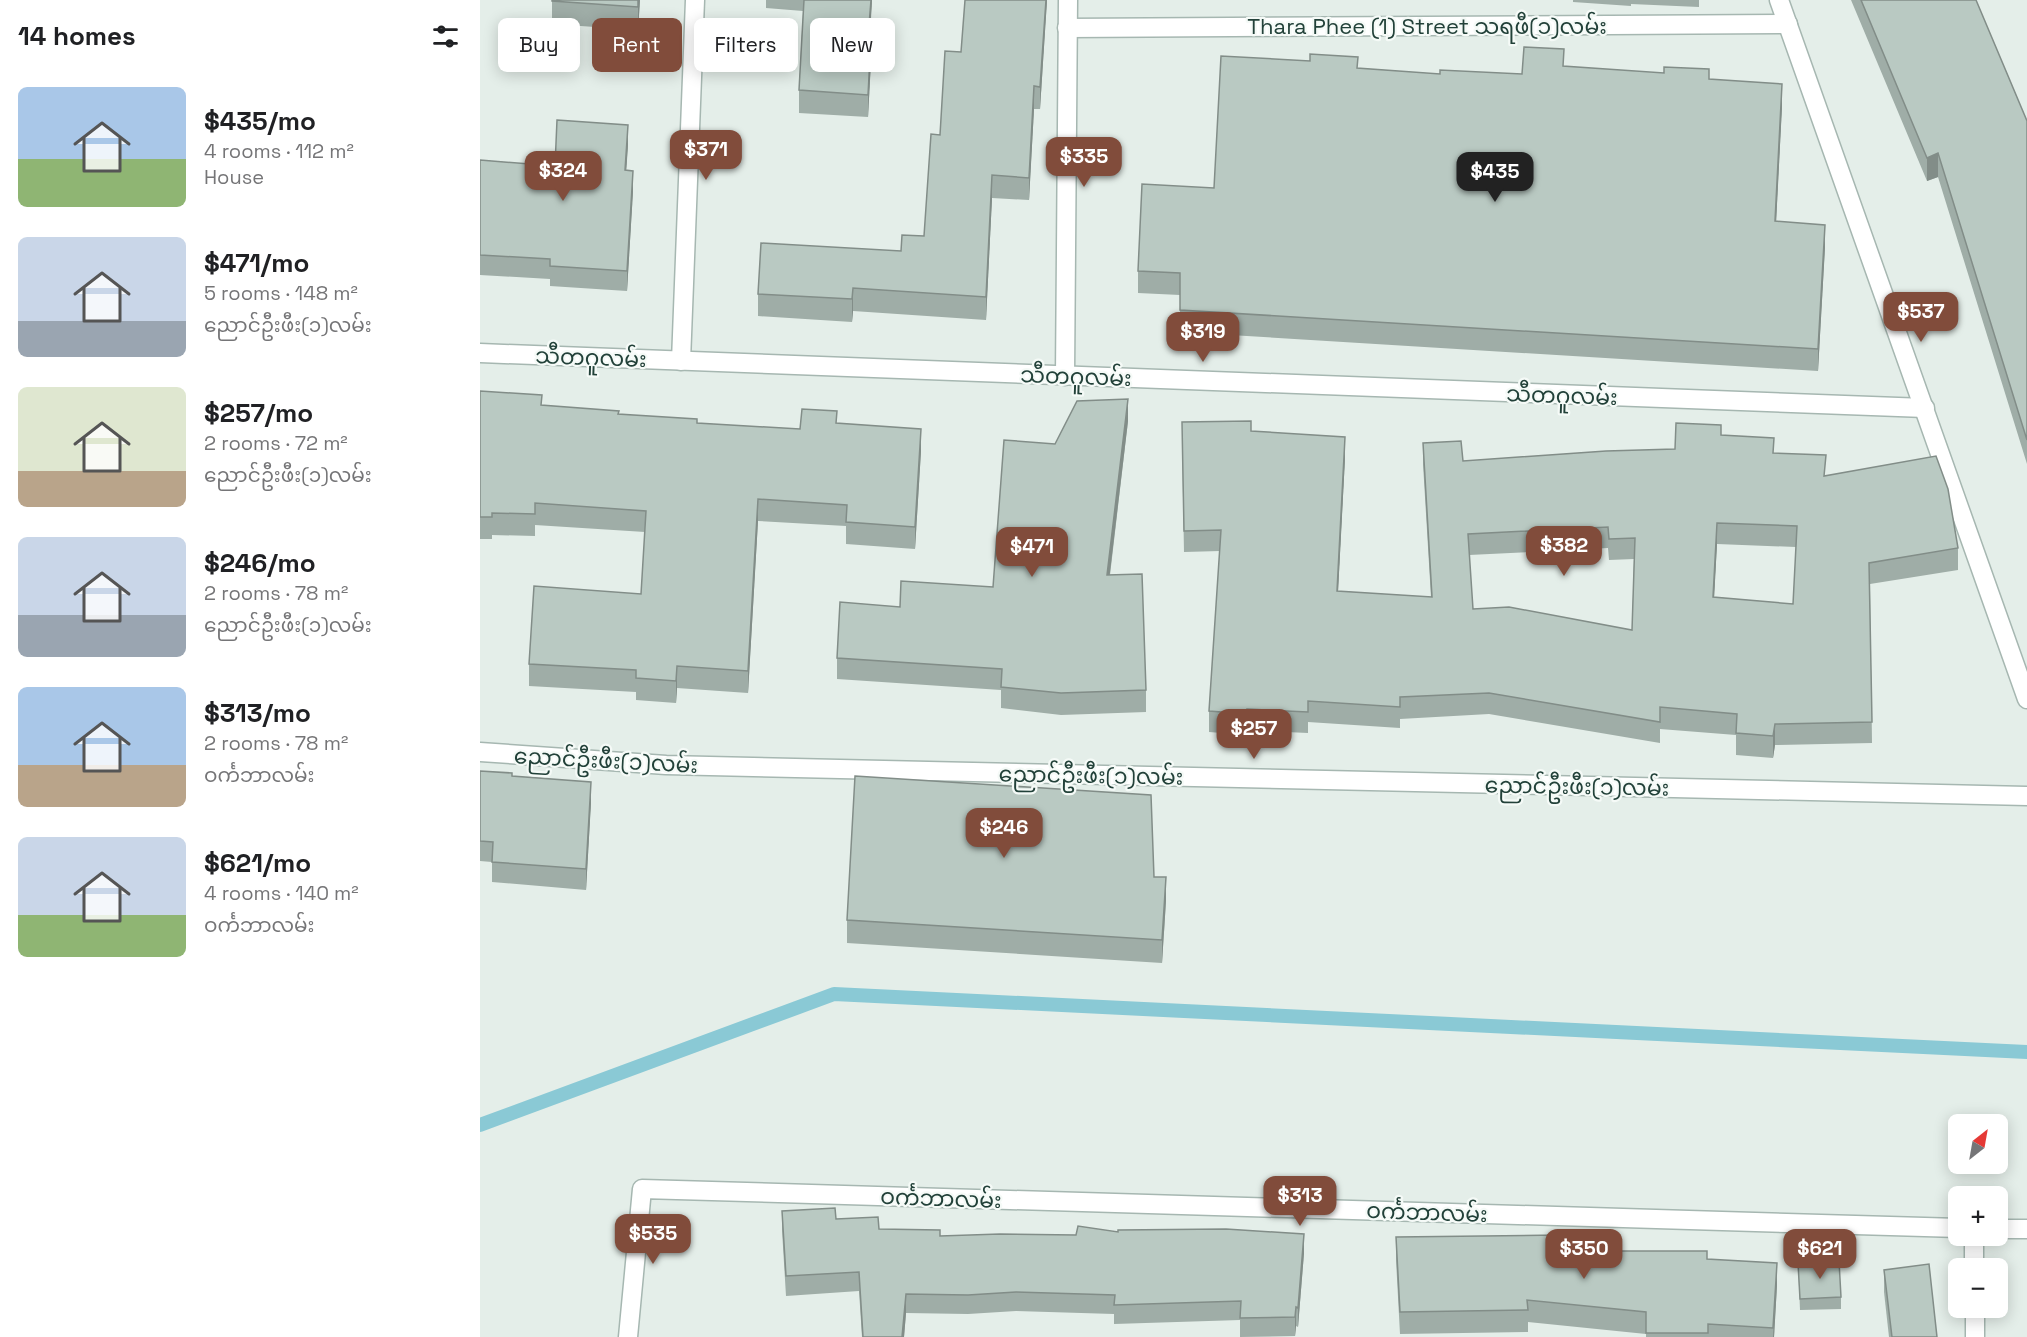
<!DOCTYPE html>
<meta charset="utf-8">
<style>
:root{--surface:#fff;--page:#f6f6f6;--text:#202124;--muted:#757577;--accent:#814c3b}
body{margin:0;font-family:"Space Grotesk","Noto Sans Myanmar",sans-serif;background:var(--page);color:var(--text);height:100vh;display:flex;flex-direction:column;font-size:22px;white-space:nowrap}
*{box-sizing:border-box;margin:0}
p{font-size:20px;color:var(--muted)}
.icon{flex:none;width:33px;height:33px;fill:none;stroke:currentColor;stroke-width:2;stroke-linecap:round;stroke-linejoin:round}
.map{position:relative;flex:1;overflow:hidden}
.drawer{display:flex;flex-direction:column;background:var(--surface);width:480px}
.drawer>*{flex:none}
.banner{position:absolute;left:18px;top:18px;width:570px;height:54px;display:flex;gap:12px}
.needle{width:39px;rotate:31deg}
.fabs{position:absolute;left:1468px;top:1114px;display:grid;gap:12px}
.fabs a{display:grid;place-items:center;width:60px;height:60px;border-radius:9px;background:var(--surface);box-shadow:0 3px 15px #0003;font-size:30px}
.price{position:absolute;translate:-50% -51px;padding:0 14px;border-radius:12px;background:var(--accent);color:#fff;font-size:20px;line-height:39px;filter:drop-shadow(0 2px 3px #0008)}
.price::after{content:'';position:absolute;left:50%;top:36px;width:18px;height:14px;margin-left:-9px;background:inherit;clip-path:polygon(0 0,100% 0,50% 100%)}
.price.selected{background:#222;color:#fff}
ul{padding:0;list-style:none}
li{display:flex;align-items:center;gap:18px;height:150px;padding:0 18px}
li span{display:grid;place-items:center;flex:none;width:168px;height:120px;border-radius:9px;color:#555}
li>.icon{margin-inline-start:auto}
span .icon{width:72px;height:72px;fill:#fffc;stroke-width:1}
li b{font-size:26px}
h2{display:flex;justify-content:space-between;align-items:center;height:72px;padding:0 18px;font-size:26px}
.tag{padding:0 21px;border-radius:9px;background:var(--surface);box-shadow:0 3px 15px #0003;font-size:21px;line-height:54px}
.tag.selected{background:var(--accent);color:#fff}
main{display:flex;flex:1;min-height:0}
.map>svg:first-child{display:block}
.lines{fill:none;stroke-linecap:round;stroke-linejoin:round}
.stream{stroke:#8ac9d5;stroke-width:14}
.minor-casing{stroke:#a6b7b1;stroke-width:21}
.minor{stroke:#fff;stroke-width:18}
.wall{fill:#9fada7;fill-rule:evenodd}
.shaded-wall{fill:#828d88}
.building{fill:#b9c9c2;stroke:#828d88;stroke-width:1.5;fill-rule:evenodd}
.labels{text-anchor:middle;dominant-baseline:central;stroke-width:4.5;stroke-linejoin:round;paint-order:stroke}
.street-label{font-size:22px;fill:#224139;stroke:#f5faf7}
</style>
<main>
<section class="drawer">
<h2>14 homes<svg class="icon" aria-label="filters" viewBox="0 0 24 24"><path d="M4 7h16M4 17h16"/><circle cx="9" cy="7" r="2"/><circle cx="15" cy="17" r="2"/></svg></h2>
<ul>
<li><span style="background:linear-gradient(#a9c7e8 60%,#8fb573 0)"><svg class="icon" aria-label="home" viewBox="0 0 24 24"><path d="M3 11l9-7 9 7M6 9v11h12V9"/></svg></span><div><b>$435/mo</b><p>4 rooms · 112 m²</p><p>House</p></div></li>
<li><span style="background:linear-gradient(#c9d6e8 70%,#9aa5b1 0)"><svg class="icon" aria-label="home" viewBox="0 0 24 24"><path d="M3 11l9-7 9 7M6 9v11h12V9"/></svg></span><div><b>$471/mo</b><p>5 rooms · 148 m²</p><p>ညောင်ဦးဖီး(၁)လမ်း</p></div></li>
<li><span style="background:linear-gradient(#dfe7d0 70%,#b9a48a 0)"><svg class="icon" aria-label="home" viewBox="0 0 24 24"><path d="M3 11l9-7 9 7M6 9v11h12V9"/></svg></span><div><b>$257/mo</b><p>2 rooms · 72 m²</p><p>ညောင်ဦးဖီး(၁)လမ်း</p></div></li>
<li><span style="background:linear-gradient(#c9d6e8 65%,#9aa5b1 0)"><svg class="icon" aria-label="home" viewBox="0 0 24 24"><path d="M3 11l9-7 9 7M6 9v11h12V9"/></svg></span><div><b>$246/mo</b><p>2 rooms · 78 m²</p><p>ညောင်ဦးဖီး(၁)လမ်း</p></div></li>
<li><span style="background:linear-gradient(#a9c7e8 65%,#b9a48a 0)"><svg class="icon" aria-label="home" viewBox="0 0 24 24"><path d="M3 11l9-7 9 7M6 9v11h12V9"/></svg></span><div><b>$313/mo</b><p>2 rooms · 78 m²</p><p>ဝင်္ကဘာလမ်း</p></div></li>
<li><span style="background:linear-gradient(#c9d6e8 65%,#8fb573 0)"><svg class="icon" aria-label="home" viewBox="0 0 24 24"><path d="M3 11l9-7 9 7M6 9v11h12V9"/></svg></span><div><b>$621/mo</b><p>4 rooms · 140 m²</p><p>ဝင်္ကဘာလမ်း</p></div></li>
</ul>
</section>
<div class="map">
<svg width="1547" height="1337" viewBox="0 0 1547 1337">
<rect width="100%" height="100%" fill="#e4eee9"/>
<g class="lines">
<polyline class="stream" points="0,1125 354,994 1547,1052"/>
<g class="minor-casing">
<g id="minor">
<polyline points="1299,0 1547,699"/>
<polyline points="587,28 1308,24"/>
<polyline points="0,353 1445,408"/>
<polyline points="201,361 215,0"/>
<polyline points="585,376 588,0"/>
<polyline points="0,752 186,765 1547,796"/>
<polyline points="1518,1229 1547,1229"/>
<polyline points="1494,1236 1494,1269"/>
<polyline points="1495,1308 1495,1337"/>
<polyline points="148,1337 162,1189 1479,1228"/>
</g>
</g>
<use href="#minor" class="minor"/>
</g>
<g class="wall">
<polygon points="72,0 160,0 158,30 72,24"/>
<polygon points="286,0 392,0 390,39 391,61 388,117 319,113 319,90 323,11 286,8"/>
<polygon points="567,0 560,109 554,109 549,200 512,198 506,320 373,311 372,322 278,316 278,294 421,251 444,236 481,52"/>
<polygon points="1093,0 1219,0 1219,7 1151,4 1151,6 1093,2"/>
<polygon points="1371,0 1496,0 1547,121 1547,464 1458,177 1447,181"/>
<polygon points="830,61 878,68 960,74 1042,74 1084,66 1229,79 1302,106 1296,222 1345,247 1338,371 700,332 700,295 658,293 658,271 734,188"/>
<polygon points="148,145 146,170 153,191 147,291 70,286 70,279 0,275 0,160 75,166"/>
<polygon points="0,391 62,405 217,423 320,429 357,423 441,451 435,549 366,544 366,526 278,521 268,693 197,688 196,703 156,700 156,692 49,686 49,664 161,594 165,532 55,525 55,536 12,535 12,539 0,539"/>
<polygon points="648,421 630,575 666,690 666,712 581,715 521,708 521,690 357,679 357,658 420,607 513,587 575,444"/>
<path d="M771,431L865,458L858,591L951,597L943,464V443L983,461L1195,449L1241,435L1294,453L1346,476L1478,548V570L1390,584L1392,743L1295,745L1293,758L1256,755V735L1180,729V743L1009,714L920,719V728L828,722V733L767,730V735L729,732V711L740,551L704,552L702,443ZM1237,544L1316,547L1313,604L1234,597ZM1128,548L1129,560L1154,559L1152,630L993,609L989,555Z"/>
<polygon points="0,771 32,776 111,802 106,890 12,882 12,862 0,861"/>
<polygon points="674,877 686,900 682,963 367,943 367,920"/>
<polygon points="302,1211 356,1219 399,1229 460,1236 596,1235 638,1232 824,1253 818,1327 816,1326 815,1336 760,1337 760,1320 634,1324 634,1314 536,1311 488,1314 426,1313 424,1337 382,1337 379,1291 306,1296 302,1230"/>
<polygon points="916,1237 1227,1259 1297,1285 1294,1337 1166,1337 1166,1334 1048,1322 1048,1332 920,1334 916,1260"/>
<polygon points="1318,1263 1361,1297 1361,1309 1320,1310"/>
<polygon points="1404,1270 1457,1337 1409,1337 1404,1292"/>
</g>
<g class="shaded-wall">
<polygon points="158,0 160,0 158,30"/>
<polygon points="391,0 392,0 388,61 388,38"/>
<polygon points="566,0 567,0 560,109 560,87"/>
<polygon points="391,39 391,61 388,117 388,95"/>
<polygon points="1302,84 1302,106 1295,244 1295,221"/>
<polygon points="554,86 554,109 549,200 549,178"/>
<polygon points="148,125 148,145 145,190 145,170"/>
<polygon points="1458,153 1458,177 1447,181 1447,158"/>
<polygon points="153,171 153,191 147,291 147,271"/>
<polygon points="512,175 512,198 506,320 506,297"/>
<polygon points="1345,225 1345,247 1338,371 1338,349"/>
<polygon points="373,288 373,311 372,322 372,299"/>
<polygon points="648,399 648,421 627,597 627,575"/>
<polygon points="441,429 441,451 435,549 435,527"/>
<polygon points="865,437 865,458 857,612 857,591"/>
<polygon points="278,499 278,521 268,693 268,671"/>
<polygon points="1237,523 1237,544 1233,618 1233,597"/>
<polygon points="197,666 197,688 196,703 196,681"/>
<polygon points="1295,724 1295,745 1293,758 1293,736"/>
<polygon points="111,782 111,802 106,890 106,869"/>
<polygon points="686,877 686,900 682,963 682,940"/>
<polygon points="824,1234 824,1253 818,1327 818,1308"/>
<polygon points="1297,1263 1297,1285 1294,1337 1293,1337"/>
<polygon points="426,1294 426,1313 424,1337 422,1337"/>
<polygon points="816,1307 816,1326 815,1336 815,1317"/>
</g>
<g class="building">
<polygon points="72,0 158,0 158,7 72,1"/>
<polygon points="324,0 391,0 388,38 391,39 388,95 319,90"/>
<polygon points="485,0 566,0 560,87 554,86 549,178 512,175 506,297 373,288 372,299 278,294 281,243 421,251 422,235 444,236 451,134 460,135 465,51 481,52"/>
<polygon points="1381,0 1496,0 1547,121 1547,440 1458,153 1447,158"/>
<polygon points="1044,47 1084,49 1083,66 1184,73 1184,67 1229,69 1229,79 1302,84 1295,221 1345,225 1338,349 700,310 700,273 658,271 662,184 734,188 741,56 830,61 830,54 878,57 877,68 960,74 960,70 1042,74"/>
<polygon points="77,120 148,125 145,170 153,171 147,271 70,266 70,259 0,255 0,160 75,166"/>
<polygon points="0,391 62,395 61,405 139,411 138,414 217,419 217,423 320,429 322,409 357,411 356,423 441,429 435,527 366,522 367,505 278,499 268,671 197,666 196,681 156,678 156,670 49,664 54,586 161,594 166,511 55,503 55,514 12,513 12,517 0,517"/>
<polygon points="648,399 627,575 662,574 666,690 581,693 521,687 522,669 357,658 360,602 420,607 421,581 513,587 524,440 575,444 597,401"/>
<path d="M771,421V431L865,437L857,591L952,597L943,443L981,441L983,461L1126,451L1195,449L1196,423L1241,425V435L1294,438L1293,453L1346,455L1344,476L1456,456L1468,489L1478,548L1389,563L1392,722L1295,724L1293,736L1256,733L1257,714L1180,707V722L1009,693L920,697V707L828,701V712L767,709V714L729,711L741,530L704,531L702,422ZM1237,523L1317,526L1313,604L1233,597ZM1128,527L1129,539L1155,538L1152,630L1029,607L993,609L988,534Z"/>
<polygon points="0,771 32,773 32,776 111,782 106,869 12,862 13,842 0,841"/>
<polygon points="375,776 671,795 674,877 686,877 682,940 367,920"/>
<polygon points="355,1208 356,1219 398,1217 399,1229 460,1230 460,1236 520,1234 596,1235 598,1226 638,1232 638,1230 746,1229 824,1234 818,1308 816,1307 815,1317 760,1318 761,1301 634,1305 635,1295 536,1292 488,1295 426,1294 422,1337 383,1337 379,1272 306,1276 302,1211"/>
<polygon points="1079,1230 1117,1234 1115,1251 1227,1251 1227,1259 1297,1263 1293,1328 1228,1324 1228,1333 1166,1333 1166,1312 1047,1300 1048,1310 920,1312 916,1237 1079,1235"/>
<polygon points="1359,1261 1361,1297 1320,1299 1318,1263"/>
<polygon points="1449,1264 1457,1337 1412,1337 1404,1270"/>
</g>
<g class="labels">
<g class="street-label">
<text x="947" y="26">Thara Phee (1) Street သရဖီ(၁)လမ်း</text>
<text transform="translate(111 357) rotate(2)">သီတဂူလမ်း</text>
<text transform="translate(596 376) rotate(2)">သီတဂူလမ်း</text>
<text transform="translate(1082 395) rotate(2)">သီတဂူလမ်း</text>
<text transform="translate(126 760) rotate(3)">ညောင်ဦးဖီး(၁)လမ်း</text>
<text transform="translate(611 775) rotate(1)">ညောင်ဦးဖီး(၁)လမ်း</text>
<text transform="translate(1097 786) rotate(1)">ညောင်ဦးဖီး(၁)လမ်း</text>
<text transform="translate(461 1198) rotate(2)">ဝင်္ကဘာလမ်း</text>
<text transform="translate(947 1212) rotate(2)">ဝင်္ကဘာလမ်း</text>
</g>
</g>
</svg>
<div class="fabs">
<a><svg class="needle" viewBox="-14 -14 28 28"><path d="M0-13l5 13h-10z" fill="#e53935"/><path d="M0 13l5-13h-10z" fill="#757577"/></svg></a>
<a>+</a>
<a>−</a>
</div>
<b class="price" style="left:226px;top:181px">$371</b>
<b class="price" style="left:604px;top:188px">$335</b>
<b class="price" style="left:83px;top:202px">$324</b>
<b class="price selected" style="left:1015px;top:203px">$435</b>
<b class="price" style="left:1441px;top:343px">$537</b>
<b class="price" style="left:723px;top:363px">$319</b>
<b class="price" style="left:1084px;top:577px">$382</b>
<b class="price" style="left:552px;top:578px">$471</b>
<b class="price" style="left:774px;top:760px">$257</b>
<b class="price" style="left:524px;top:859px">$246</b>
<b class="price" style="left:820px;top:1227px">$313</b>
<b class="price" style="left:173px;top:1265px">$535</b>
<b class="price" style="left:1104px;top:1280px">$350</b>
<b class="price" style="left:1340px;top:1280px">$621</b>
<div class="banner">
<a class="tag">Buy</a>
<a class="tag selected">Rent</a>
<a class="tag">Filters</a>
<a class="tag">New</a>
</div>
</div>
</main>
